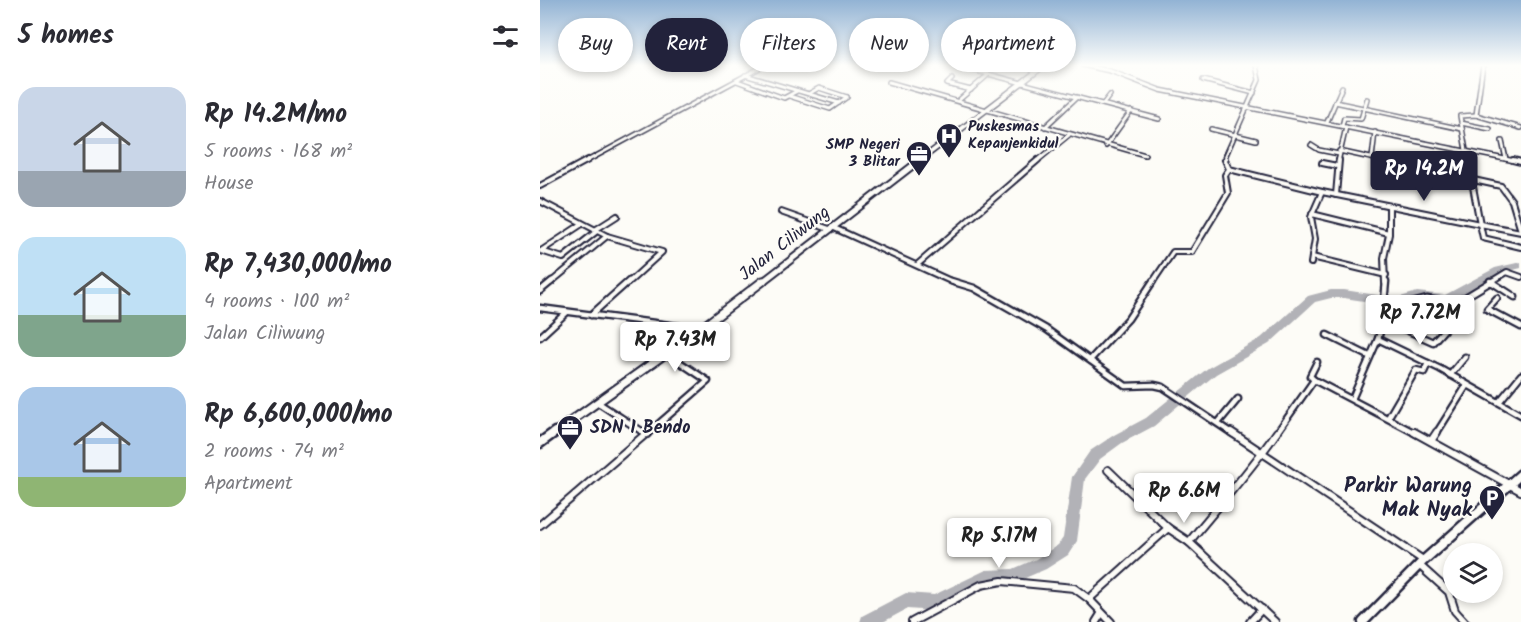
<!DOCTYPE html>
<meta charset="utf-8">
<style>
:root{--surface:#fff;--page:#f2f2f3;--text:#2b2b33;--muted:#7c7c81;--accent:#22223b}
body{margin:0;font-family:Kalam,sans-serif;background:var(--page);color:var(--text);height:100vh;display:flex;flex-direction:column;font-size:22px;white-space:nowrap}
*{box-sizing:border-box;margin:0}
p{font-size:20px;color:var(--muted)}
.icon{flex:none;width:33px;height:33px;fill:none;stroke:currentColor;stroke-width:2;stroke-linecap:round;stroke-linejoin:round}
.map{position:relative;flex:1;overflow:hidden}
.drawer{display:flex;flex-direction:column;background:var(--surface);width:540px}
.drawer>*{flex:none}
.top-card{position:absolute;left:18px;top:18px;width:570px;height:54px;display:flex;gap:12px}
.fabs{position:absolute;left:903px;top:543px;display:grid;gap:12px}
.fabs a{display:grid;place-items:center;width:60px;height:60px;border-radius:50%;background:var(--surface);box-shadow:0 3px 9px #0003;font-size:30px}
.price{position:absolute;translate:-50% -51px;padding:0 14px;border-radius:6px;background:#fff;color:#222;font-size:20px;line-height:39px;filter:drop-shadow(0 2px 3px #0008)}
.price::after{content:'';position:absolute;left:50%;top:36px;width:18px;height:14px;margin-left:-9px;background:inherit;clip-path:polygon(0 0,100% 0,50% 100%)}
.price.selected{background:var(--accent);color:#fff}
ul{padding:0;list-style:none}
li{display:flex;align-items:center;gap:18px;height:150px;padding:0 18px}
li span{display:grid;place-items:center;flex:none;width:168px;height:120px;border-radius:18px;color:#555}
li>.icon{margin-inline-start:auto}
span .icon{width:72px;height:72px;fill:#fffc;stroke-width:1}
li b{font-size:26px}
h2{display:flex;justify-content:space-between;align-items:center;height:72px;padding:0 18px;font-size:26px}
.tag{padding:0 21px;border-radius:27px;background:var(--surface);box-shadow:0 3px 9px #0003;font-size:21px;line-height:54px}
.tag.selected{background:var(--accent);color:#fff}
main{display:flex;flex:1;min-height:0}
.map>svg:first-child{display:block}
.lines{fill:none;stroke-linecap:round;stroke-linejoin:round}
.river{fill:#b2b2b7;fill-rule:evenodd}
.street-far3-casing{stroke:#22223b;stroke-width:6}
.street-far2-casing{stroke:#22223b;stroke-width:8}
.street-far1-casing{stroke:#22223b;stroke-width:9}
.street-casing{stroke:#22223b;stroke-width:10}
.secondary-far3-casing{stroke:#22223b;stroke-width:7}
.secondary-far2-casing{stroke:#22223b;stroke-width:9}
.secondary-far1-casing{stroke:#22223b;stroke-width:11}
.secondary-casing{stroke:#22223b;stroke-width:13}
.street-far3{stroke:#fdfcf7;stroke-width:3}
.street-far2{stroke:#fdfcf7;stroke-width:4}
.street-far1{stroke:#fdfcf7;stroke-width:4.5}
.street{stroke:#fdfcf7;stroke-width:6}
.secondary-far3{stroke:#fdfcf7;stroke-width:4}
.secondary-far2{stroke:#fdfcf7;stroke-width:5}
.secondary-far1{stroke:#fdfcf7;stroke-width:7}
.secondary{stroke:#fdfcf7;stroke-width:8}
.labels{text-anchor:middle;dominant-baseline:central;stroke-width:4.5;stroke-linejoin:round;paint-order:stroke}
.far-poi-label{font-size:15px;font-weight:bold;fill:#22223b;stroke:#fdfcf7;text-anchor:start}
.street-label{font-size:18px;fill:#22223b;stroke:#fdfcf7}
.poi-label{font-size:18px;font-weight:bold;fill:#22223b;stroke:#fdfcf7;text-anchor:start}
.near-poi-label{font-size:21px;font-weight:bold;fill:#22223b;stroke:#fdfcf7;text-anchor:end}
</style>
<main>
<section class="drawer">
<h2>5 homes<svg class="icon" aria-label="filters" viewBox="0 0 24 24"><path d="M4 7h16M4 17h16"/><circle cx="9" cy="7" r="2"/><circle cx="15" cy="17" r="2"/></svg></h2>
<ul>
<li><span style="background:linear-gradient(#c9d6e8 70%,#9aa5b1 0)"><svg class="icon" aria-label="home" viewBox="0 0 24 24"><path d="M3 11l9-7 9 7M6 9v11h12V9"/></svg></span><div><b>Rp 14.2M/mo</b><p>5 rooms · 168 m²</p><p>House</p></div></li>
<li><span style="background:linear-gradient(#bfe0f5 65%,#7fa58c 0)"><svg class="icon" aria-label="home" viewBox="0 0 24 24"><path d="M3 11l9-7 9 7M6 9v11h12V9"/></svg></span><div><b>Rp 7,430,000/mo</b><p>4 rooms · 100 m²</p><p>Jalan Ciliwung</p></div></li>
<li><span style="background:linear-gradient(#a9c7e8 75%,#8fb573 0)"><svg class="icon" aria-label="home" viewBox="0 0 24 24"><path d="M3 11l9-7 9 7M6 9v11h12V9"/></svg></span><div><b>Rp 6,600,000/mo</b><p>2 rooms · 74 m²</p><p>Apartment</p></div></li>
</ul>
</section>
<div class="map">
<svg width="981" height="622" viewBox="0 0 981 622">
<rect width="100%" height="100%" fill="#fdfcf7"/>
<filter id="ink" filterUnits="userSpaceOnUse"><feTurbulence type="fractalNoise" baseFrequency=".0167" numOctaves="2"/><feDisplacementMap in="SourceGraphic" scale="12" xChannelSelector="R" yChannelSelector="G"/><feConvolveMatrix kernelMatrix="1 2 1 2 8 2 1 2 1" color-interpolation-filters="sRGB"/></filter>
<g filter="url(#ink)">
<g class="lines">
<polygon class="river" points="981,262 981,268 961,273 906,303 877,300 857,306 804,298 791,298 775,302 729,344 676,374 614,426 582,443 560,459 545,479 537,541 528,555 506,569 478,581 473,583 447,584 395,611 367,609 343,622 320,622 322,616 366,593 394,595 446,570 473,569 496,559 518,545 523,538 532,477 550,451 574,435 606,418 668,368 721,338 768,296 791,290 804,290 857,298 877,292 905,295 955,268"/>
<g class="street-far3-casing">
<g id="street-far3">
<polyline points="414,65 619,119"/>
<polyline points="542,65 570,71 620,90 980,162"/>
<polyline points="440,72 449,65"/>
<polyline points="205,75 299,103"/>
<polyline points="412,79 407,84 431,90"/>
<polyline points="663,80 714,93"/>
<polyline points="197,81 244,98 257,91"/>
<polyline points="349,82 605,155"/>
<polyline points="270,93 279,88 307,97"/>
<polyline points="249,96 290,109 307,97"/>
<polyline points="419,100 449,74"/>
<polyline points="795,102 922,129"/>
<polyline points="563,104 570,95"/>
<polyline points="936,115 943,65"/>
<polyline points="787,122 802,87"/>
<polyline points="921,123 950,129"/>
<polyline points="802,126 804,118 821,119 827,99"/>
<polyline points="505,127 537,97"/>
<polyline points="671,129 716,140"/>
<polyline points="962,141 966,159"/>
<polyline points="771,145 779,150 799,154"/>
<polyline points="566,146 591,111"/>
<polyline points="799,151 849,162"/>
<polyline points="832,158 835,132"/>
<polyline points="45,162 225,65"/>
<polyline points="496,162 529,135"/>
<polyline points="685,162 686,155 719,80 716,65"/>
<polyline points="798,162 806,127"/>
<polyline points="928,162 920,116 936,115 981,128"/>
</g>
</g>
<g class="street-far2-casing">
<g id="street-far2">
<polyline points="842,160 961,186 972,201 981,231"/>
<polyline points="973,160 981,162"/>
<polyline points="782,163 797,166"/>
<polyline points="689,169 782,192 940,224 928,160"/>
<polyline points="0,186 48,160"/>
<polyline points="796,195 799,160"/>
<polyline points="0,201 67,236 122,252 88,283"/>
<polyline points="241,212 289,229"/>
<polyline points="772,214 849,233"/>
<polyline points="42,224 1,251 23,258 57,231"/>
<polyline points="292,227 415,283"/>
<polyline points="55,230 77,216"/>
<polyline points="981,232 940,224 943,238 981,247"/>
<polyline points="772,257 846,275"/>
<polyline points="771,263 775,239 771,217 782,192"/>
<polyline points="378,264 498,160"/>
<polyline points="950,281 952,283"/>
<polyline points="10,283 67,236"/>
<polyline points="612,283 633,252 652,252 688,193 685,175 689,169 685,160"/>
<polyline points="845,283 844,258 849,234 849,206"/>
<polyline points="949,283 967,272 981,277"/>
</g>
</g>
<g class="street-far1-casing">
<g id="street-far1">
<polyline points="411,281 434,288 506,329 586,386 614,385 623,387 693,434"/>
<polyline points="950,281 975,297"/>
<polyline points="0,291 12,281"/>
<polyline points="957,298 947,309 981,327"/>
<polyline points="0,308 160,329"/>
<polyline points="51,315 89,281"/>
<polyline points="842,324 864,329 893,342 921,311 921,308 914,304 952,281"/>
<polyline points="909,326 871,308 868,304 887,299 914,304"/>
<polyline points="787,335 829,356"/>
<polyline points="0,337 27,312"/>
<polyline points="838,339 900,369 981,415"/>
<polyline points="550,360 588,319 613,281"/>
<polyline points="910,375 925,357"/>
<polyline points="774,380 770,376 777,362"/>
<polyline points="812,399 838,339 842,324 846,281"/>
<polyline points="57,402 106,434"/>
<polyline points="959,402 981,375"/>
<polyline points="848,418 876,370 884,372 888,363"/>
<polyline points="678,423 698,399"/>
<polyline points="107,434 168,381 126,353"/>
<polyline points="736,434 774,380 877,434"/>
<polyline points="896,434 927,385"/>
</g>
</g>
<g class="street-casing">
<g id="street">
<polyline points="104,432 107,434"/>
<polyline points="691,432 883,560"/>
<polyline points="874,432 981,491"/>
<polyline points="891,441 897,432"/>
<polyline points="568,470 628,528"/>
<polyline points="0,525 108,432"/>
<path d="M649,542C679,505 710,471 737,432"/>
<polyline points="879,565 909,592 915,611 925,622"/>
<polyline points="549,599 628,528 649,542 735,622"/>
<polyline points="372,622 441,585 462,581 534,588 549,599 571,622"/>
<polyline points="556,622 561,614"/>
<polyline points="710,622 722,609"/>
</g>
</g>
<g class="secondary-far3-casing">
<polyline id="secondary-far3" points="378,162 505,65"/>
</g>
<g class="secondary-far2-casing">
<polyline id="secondary-far2" points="221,283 380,160"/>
</g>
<g class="secondary-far1-casing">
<polyline id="secondary-far1" points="13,434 160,329 223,281"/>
</g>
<g class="secondary-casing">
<g id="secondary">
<polyline points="0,443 15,432"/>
<polyline points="823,622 883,561 981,474"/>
</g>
</g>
<use href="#street-far3" class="street-far3"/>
<use href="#street-far2" class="street-far2"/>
<use href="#street-far1" class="street-far1"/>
<use href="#street" class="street"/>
<use href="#secondary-far3" class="secondary-far3"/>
<use href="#secondary-far2" class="secondary-far2"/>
<use href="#secondary-far1" class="secondary-far1"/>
<use href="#secondary" class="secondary"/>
</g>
</g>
<linearGradient id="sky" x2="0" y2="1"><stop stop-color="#92b3d4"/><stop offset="0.43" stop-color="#fefefb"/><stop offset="1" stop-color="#fefefb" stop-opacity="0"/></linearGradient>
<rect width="981" height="152" fill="url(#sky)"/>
<defs>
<g id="hospital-pin" transform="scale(1.35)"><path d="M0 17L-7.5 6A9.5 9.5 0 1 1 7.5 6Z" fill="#22223b" stroke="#fdfcf7"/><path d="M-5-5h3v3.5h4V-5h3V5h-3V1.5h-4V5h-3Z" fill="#fff"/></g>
<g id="office-pin" transform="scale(1.35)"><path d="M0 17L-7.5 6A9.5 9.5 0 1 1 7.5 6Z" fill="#22223b" stroke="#fdfcf7"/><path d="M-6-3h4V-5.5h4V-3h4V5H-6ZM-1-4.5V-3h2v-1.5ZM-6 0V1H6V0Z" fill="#fff"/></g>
<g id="parking-pin" transform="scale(1.35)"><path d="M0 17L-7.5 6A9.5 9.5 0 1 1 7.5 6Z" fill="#22223b" stroke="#fdfcf7"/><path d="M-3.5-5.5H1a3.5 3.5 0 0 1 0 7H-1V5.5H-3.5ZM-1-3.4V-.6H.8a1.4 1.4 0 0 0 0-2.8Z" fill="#fff"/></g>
</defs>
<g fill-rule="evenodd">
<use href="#hospital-pin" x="409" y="136"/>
<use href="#office-pin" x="379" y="154"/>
<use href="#office-pin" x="30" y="428"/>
<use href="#parking-pin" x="952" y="498"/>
</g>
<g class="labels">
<g class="far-poi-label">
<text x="428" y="127">Puskesmas<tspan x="428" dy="17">Kepanjenkidul</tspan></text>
<text x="360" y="145" text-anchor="end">SMP Negeri<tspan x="360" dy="17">3 Blitar</tspan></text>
</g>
<g class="street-label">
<text transform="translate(245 244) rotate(-38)">Jalan Ciliwung</text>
</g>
<g class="poi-label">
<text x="50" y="428">SDN 1 Bendo</text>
</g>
<g class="near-poi-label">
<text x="932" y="486">Parkir Warung<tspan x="932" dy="24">Mak Nyak</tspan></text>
</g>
</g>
</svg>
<div class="fabs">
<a><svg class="icon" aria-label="layers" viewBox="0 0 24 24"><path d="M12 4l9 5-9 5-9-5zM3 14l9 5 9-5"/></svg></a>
</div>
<b class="price selected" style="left:884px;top:202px">Rp 14.2M</b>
<b class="price" style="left:880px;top:346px">Rp 7.72M</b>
<b class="price" style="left:135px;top:373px">Rp 7.43M</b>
<b class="price" style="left:644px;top:524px">Rp 6.6M</b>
<b class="price" style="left:459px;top:569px">Rp 5.17M</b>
<div class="top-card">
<a class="tag">Buy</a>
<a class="tag selected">Rent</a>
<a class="tag">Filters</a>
<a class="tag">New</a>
<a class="tag">Apartment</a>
</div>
</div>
</main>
